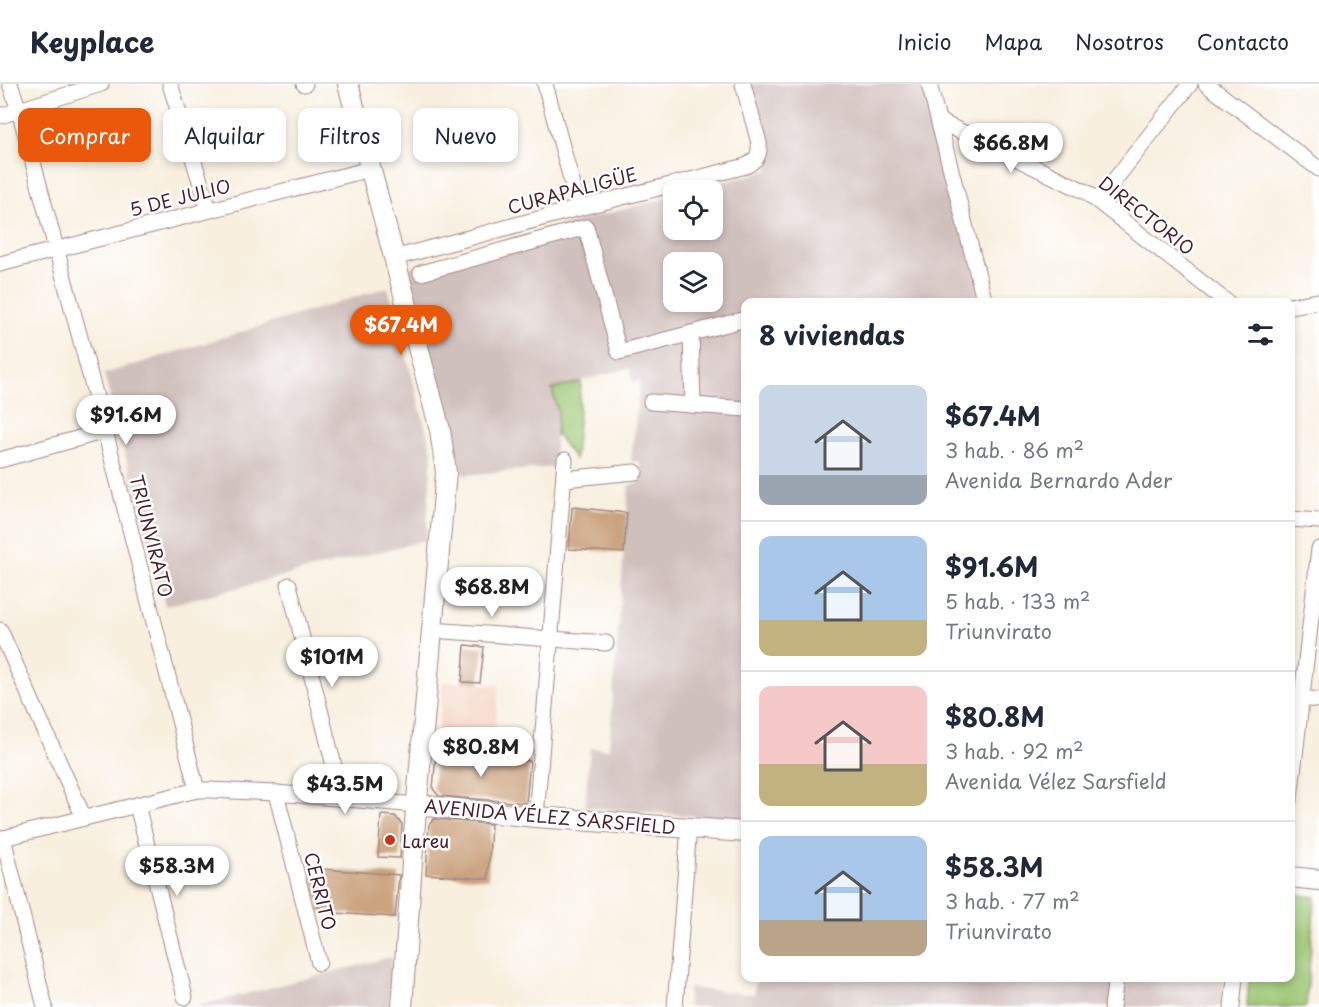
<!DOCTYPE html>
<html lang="es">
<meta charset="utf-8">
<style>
:root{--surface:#fff;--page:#f6f6f7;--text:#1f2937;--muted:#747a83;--line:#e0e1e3;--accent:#ea580c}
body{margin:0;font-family:"Playpen Sans",sans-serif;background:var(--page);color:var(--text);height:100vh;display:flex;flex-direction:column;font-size:22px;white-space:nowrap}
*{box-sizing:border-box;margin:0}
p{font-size:20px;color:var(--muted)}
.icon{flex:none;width:33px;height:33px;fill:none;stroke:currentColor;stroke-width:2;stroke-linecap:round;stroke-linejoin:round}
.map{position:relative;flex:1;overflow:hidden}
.side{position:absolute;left:741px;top:214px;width:554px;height:684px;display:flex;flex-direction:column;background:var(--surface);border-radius:12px;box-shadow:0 3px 9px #0003}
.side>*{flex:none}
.guide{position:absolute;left:18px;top:24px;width:570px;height:54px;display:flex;gap:12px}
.fabs{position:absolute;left:663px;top:96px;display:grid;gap:12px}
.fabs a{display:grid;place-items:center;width:60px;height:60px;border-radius:12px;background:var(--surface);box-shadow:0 3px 9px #0003;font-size:30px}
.price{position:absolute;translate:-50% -51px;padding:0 14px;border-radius:21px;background:#fff;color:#222;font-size:20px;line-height:39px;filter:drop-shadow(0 2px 3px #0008)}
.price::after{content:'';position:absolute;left:50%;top:36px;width:18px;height:14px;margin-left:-9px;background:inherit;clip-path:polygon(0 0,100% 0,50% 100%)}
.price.current{background:var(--accent);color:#fff}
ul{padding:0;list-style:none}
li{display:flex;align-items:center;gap:18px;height:150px;padding:0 18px}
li+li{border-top:2px solid var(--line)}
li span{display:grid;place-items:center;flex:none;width:168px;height:120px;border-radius:12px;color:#555}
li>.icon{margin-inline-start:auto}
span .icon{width:72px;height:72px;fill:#fffc;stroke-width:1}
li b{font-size:26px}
h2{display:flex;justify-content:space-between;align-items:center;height:72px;padding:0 18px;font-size:26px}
.chip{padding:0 21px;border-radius:12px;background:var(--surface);box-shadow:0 3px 9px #0003;font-size:21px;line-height:54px}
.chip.current{background:var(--accent);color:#fff}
header{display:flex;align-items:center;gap:36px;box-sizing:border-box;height:84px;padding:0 30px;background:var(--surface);border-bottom:2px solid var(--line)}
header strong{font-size:28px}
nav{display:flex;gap:33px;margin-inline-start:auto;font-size:21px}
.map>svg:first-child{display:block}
.built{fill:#f4d3c1}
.industrial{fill:#d0c0bc;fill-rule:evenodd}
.green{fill:#9cc774;stroke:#737350;stroke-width:1.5}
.building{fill:#cba37f}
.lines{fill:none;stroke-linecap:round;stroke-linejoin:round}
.minor-casing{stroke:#a18785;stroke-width:17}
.major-casing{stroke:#a18785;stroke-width:22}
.minor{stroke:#fff;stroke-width:15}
.major{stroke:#fff;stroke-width:20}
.poi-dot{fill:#c8321e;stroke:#fff;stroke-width:2}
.labels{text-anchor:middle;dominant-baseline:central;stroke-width:5;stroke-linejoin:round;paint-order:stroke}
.street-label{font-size:18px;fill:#4a1f2b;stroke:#fff}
.poi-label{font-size:18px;fill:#4a1f2b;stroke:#fff;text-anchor:start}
</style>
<header>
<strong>Keyplace</strong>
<nav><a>Inicio</a><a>Mapa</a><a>Nosotros</a><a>Contacto</a></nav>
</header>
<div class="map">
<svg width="1319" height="923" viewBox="0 0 1319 923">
<rect width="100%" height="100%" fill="#fff"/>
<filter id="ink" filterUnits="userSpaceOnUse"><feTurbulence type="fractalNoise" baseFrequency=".0167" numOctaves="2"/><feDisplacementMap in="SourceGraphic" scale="12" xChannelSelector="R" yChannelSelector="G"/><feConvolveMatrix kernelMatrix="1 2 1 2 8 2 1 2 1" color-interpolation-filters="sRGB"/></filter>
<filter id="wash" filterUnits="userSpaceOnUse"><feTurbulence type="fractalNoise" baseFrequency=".008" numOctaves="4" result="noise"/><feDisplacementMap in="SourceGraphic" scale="24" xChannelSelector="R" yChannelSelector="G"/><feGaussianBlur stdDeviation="1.35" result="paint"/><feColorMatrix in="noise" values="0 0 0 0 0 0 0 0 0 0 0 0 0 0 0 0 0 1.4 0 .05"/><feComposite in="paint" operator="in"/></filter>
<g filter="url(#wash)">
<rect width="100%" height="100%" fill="#f8efdf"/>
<polygon class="built" points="443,597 499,601 493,674 436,670"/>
<g class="industrial">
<path d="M746,0H924L983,219H746L745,736L585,723L590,664L609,665L629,401L640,399V378L631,377L640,297L633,298L629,284L552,305L558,328L553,383L463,391L408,188L411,183L673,112L674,146H712V106H695L769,86ZM674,178H712V218H674Z"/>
<polygon points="388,203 432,368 426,456 165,522 104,290"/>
<polygon points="392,873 389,923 193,923"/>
<polygon points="756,894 1224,894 1221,923 687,923 689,904 754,910"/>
</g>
<g class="green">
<polygon points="581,298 575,375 556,350 558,328 552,305"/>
<polygon points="1290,810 1315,813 1306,923 1247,923 1249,894 1290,894"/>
</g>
<g id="blocks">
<g class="building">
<polygon points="572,423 627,429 624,469 569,465"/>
<polygon points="465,561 484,563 480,599 462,598"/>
<polygon points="436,670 530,677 526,719 439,712 433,705"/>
<polygon points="381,731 395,732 402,740 400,774 378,773"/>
<polygon points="434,735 491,740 488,795 426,790 429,741"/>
<polygon points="309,784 399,791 395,833 320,828"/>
</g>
</g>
</g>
<g filter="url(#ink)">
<use href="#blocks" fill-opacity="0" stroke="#a18785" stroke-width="1.5"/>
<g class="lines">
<g class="minor-casing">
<g id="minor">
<polyline points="10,0 19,26 105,347 197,706"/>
<polyline points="170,0 209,126"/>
<polyline points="304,0 305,0"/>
<polyline points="545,0 579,124"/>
<polyline points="929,0 985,219"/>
<polyline points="1206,0 1319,85"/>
<polyline points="0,32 101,0"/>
<polyline points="939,37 1086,108 1228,219"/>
<polyline points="1098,117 1190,0"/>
<path d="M394,174L579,124L746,82C757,76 760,71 759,59L743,0"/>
<polyline points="0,180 370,85"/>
<polyline points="421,189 586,143 619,268 746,235"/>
<polyline points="1290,222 1319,217"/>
<polyline points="691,249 693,321"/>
<polyline points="651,318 746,325"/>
<polyline points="0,376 105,347"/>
<polyline points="564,395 635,388"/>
<polyline points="1290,435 1319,437"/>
<polyline points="289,501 342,714"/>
<polyline points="0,546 84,734"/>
<polyline points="432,546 606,559"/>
<polyline points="1301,614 1319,616"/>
<polyline points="276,709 319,879"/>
<polyline points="1290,714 1319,465"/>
<polyline points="137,721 185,913"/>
<polyline points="536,733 565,376"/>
<polyline points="3,754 45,923"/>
<polyline points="0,755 197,706 210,706 276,709 417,721"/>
<polyline points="675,923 689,743"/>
<polyline points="1112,923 1116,894"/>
<polyline points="1232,923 1235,894"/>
</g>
</g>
<g class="major-casing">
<g id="major">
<polyline points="348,0 440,346 446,388 414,750 402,923"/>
<polyline points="417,721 536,733 746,748"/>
<polyline points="1290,793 1319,796"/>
</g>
</g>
<use href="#minor" class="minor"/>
<use href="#major" class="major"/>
</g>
</g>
<circle class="poi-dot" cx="390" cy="756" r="6"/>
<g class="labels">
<g class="street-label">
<text transform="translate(572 106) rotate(-15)">CURAPALIGÜE</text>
<text transform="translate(180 113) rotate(-14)">5 DE JULIO</text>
<text transform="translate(1147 131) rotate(38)">DIRECTORIO</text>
<text transform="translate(152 452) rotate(76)">TRIUNVIRATO</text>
<text transform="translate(550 732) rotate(5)">AVENIDA VÉLEZ SARSFIELD</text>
<text transform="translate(321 807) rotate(76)">CERRITO</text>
</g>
<g class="poi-label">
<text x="402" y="756">Lareu</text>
</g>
</g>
</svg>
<div class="fabs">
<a><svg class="icon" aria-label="locate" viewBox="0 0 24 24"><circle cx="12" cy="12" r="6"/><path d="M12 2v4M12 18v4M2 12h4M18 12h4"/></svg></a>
<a><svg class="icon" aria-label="layers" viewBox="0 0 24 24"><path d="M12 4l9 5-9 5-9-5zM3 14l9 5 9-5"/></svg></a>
</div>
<b class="price" style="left:1011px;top:90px">$66.8M</b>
<b class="price current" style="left:401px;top:272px">$67.4M</b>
<b class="price" style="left:126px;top:362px">$91.6M</b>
<b class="price" style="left:492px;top:534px">$68.8M</b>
<b class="price" style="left:332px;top:604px">$101M</b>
<b class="price" style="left:481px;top:694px">$80.8M</b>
<b class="price" style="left:345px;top:731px">$43.5M</b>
<b class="price" style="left:177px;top:813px">$58.3M</b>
<div class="guide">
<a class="chip current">Comprar</a>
<a class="chip">Alquilar</a>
<a class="chip">Filtros</a>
<a class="chip">Nuevo</a>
</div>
<section class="side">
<h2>8 viviendas<svg class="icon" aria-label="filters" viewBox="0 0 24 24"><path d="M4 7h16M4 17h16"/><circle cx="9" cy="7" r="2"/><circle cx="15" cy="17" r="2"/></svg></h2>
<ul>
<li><span style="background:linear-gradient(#c9d6e8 75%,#9aa5b1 0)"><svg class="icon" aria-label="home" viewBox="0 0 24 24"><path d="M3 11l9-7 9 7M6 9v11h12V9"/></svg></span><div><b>$67.4M</b><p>3 hab. · 86 m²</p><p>Avenida Bernardo Ader</p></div></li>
<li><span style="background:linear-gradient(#a9c7e8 70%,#c2b280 0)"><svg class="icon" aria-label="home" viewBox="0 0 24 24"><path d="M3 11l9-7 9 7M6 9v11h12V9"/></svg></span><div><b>$91.6M</b><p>5 hab. · 133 m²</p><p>Triunvirato</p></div></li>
<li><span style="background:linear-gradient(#f6c9c9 65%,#c2b280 0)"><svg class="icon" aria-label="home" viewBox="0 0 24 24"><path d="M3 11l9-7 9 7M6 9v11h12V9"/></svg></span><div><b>$80.8M</b><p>3 hab. · 92 m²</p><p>Avenida Vélez Sarsfield</p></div></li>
<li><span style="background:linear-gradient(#a9c7e8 70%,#b9a48a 0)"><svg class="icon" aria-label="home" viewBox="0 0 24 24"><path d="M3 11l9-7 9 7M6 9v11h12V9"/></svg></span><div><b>$58.3M</b><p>3 hab. · 77 m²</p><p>Triunvirato</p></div></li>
</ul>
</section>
</div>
